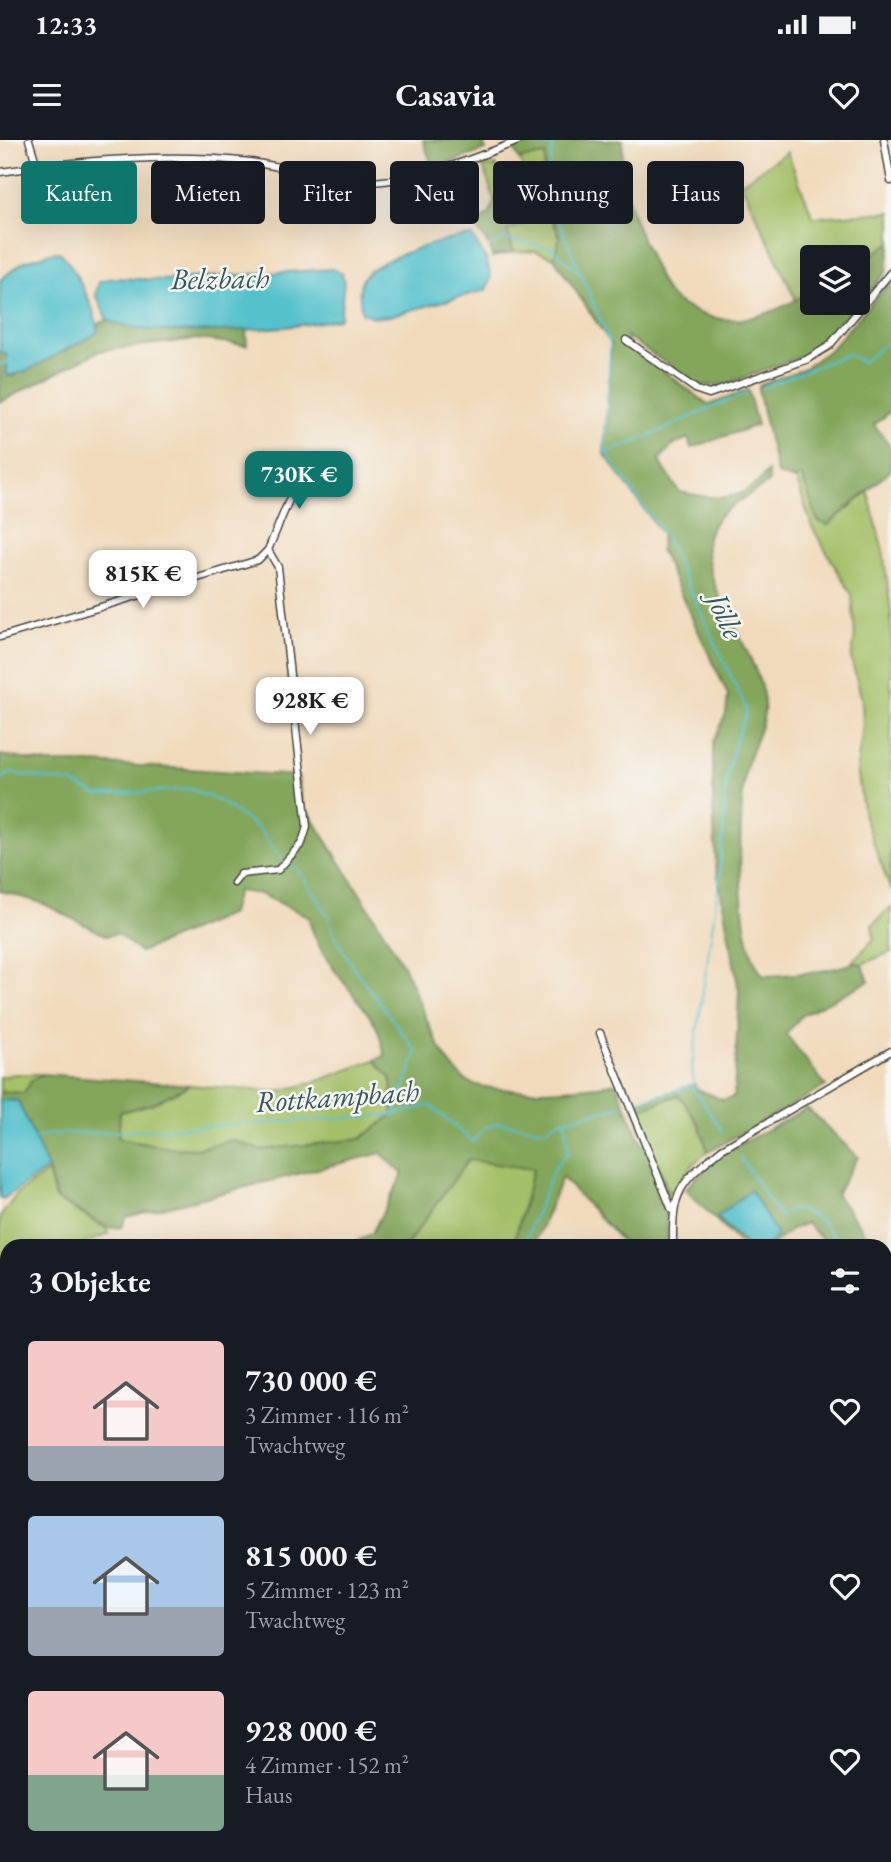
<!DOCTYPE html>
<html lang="de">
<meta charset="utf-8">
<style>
:root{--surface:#171b24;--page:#242831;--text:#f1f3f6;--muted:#9ea1a6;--accent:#0f766e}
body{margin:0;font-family:"EB Garamond",serif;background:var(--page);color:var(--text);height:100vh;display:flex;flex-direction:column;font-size:26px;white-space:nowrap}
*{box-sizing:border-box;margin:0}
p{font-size:23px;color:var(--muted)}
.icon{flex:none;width:38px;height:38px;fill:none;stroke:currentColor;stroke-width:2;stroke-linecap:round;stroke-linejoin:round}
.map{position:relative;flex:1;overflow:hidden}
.panel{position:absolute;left:0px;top:1099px;width:892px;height:623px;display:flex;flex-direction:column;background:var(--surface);border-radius:21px 21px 0 0;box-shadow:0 7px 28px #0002}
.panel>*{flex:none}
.guide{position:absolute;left:21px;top:21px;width:850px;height:63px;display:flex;gap:14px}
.controls{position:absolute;left:800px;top:105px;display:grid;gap:14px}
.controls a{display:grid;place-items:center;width:70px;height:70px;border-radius:7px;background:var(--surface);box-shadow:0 7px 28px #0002;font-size:35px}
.price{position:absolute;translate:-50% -60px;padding:0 16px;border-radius:14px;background:#fff;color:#222;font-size:23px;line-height:46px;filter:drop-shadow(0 2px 4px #0008)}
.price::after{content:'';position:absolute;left:50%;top:42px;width:21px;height:16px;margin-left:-10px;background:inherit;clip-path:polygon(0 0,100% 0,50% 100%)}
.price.on{background:var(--accent);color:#fff}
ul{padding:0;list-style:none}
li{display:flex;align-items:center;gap:21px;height:175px;padding:0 28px}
li span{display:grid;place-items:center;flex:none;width:196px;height:140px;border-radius:7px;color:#555}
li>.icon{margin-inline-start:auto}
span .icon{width:84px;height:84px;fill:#fffc;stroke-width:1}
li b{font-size:30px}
h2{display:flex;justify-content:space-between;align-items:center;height:84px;padding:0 28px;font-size:30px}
.tag{padding:0 24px;border-radius:7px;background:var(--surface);box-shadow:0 7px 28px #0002;font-size:24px;line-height:63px}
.tag.on{background:var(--accent);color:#fff}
.status{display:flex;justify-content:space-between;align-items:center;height:49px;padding:0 35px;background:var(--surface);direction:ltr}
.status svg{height:19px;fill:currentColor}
header{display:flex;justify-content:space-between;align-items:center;height:91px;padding:0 28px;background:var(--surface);font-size:32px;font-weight:700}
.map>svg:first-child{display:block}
.green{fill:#a4c067;stroke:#687649;stroke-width:2}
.forest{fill:#83a65c;stroke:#576844;stroke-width:2}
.water{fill:#54c1cc;stroke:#40767c;stroke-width:2}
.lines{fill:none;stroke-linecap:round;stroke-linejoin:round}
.stream{stroke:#54c1cc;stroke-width:2}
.minor-casing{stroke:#494541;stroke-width:9}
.minor{stroke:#fff;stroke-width:6}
.labels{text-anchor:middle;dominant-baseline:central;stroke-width:5;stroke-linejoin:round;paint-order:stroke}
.water-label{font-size:30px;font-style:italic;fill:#37585b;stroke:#f6f6f2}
</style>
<div class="status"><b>12:33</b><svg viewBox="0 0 49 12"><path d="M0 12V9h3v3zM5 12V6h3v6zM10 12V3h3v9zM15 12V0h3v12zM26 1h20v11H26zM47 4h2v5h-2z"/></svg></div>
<header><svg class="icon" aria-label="menu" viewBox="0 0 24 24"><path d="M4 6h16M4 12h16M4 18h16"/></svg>Casavia<svg class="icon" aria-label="heart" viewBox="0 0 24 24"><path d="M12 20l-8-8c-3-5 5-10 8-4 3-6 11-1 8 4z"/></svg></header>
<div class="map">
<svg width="891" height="1722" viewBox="0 0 891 1722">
<rect width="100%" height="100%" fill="#f6f6f2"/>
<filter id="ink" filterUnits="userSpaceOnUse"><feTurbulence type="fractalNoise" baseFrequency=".0143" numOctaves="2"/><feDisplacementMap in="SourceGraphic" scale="14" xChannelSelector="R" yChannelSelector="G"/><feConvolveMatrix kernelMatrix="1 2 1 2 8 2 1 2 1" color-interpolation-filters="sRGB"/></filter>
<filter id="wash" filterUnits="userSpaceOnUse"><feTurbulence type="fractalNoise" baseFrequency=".00686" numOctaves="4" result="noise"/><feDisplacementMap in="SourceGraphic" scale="28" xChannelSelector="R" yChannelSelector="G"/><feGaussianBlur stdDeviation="1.57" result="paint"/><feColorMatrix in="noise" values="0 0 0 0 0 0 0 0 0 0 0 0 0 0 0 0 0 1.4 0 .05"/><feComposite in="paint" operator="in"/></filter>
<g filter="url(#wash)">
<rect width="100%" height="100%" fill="#f1dabb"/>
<g class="green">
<polygon points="787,12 813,77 891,72 891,102 858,124 858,117 812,117 812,151 796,160 741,43"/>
<polygon points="546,14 540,64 511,74 503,57 494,60 481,19 486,17 489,27 497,26 502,38 524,30 519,19"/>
<polygon points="548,72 560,97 554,118 536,111 514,112 507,91"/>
<polygon points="802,336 818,381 828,385 868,352 883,411 891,471 891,751 864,677 857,627 863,586 862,560 851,518 855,497 852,455 812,387 797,341 792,339"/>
<polygon points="891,767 891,812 862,824 852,822 874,799 872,785"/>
<polygon points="375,920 391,938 393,975 360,999 312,1006 259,1010 233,1000 196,1009 169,1008 118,999 120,972 151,964 190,945 275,952 312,943"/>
<polygon points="15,934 43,934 32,940 25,953 0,952 0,937"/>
<polygon points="679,955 699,984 708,1012 694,1023 670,1054 635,971"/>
<polygon points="468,1020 533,1029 513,1106 406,1106"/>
<polygon points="48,1032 55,1059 107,1089 109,1094 77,1106 7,1106 7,1132 0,1138 0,1077 17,1054"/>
<polygon points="7,1133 7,1429 0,1431 0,1140"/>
<polygon points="886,1215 891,1224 891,1310 887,1315"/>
<polygon points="886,1639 891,1640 891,1722 650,1722 632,1719 452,1722 495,1715 886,1715"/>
</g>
<g class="forest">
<polygon points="423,0 482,0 486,10 433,28"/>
<path d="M526,0H623C620,40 630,72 646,108C653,121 658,139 666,151C672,160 683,166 692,170C734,192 775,173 812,151V163H858V124L891,102L886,132L839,187L803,216L724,245L699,246L626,196L630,206L709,265L748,250L757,285L691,308L688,298L673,305L659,320L679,352C717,359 741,365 768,331L769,342C747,359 710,370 707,403C703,456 769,524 764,573C762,591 750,610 746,628C738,670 734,806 764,836C788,835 816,833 840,827C849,825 852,822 862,824L869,841L802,875L786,894L826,946L708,1012L699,984L679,955L635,971L632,964L695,944V948L723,960L734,957L739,851L716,726L713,668V603L726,574L728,555L660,409L662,394L604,313L611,204L554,118L560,97L549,72L507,91L514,112L492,117L490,107L475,85L490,73L494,60L503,56L511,74L540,64L546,15L519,19L512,6Z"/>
<polygon points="891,140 891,271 874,285 891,307 891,330 828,385 818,381 802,336 792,339 777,334 758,250 760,245 803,229 832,208"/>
<path d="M107,180C142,197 206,191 246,189L247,205L197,199L99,211L0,262V212L7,215L6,233L12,237L98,189L97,184Z"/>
<path d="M0,615L48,623H91L298,636L304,676L310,674C340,723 372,771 400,820C419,854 434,913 463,938C486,958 586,949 616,943L641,1003L652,1014L670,1054L662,1064L667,1077V1106H626L562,1037L534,1106H513L533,1029L468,1020L406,1106H349L372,1093L403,1034L381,1013L126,1077L122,1087L109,1088L56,1058L48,1029L18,961L0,960V952L24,953L32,940L43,934L190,945L151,964L120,972L118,999L169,1008L196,1009L233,1000L259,1010L360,999L393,975L391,938L375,920L385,916C382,906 380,893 375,884C351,846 319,822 308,776L260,754L237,751L231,774L140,812L117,793L107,796L42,763L0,751Z"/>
<polygon points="807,968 858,1017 836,1054 869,1098 891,1106 887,1140 891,1150 886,1151 886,1106 829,1106 806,1083 792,1089 771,1106 742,1106 685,1049 717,1017"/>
<polygon points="891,1497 891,1635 886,1634 886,1499"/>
</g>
<g class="water">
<path d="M472,96L486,119L491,138L486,150L389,176L374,177L362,173C360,163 358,149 362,140C372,119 449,97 472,96Z"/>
<path d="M54,112L61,113C74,128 100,175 97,193L27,231L7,236V215L0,212V140L23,122Z"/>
<path d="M332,129L342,133L344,141L340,178C295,190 147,200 107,180L96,154L99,142L113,138L162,140Z"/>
<polygon points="0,960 18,961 48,1029 3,1059 0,1059"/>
<polygon points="751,1050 777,1095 767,1106 747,1106 717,1077"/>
</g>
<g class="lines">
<g class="stream">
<polyline points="554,0 546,51 610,204 605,312 664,395 746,568 746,575 736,600 727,636 719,741 692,927 694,949 722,990"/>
<polyline points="523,2 552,7"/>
<polyline points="490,107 504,99 552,108 583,137"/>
<polyline points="881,207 891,200"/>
<polyline points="0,224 9,222"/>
<polyline points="761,248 848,214 863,222 880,208"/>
<path d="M607,312C656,297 699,270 747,253"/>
<polyline points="0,639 12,633 73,643 97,655 190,649 220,661 258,688 283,721"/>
<polyline points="287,723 298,730 329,777 334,795 355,830 417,912 394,973"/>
<polyline points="633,962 693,946"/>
<polyline points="114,992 393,975 430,965 473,1002 485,987 500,983 545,990 556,982 622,966"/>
<polyline points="36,999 50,994 110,992"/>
<path d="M741,1018C747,1027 776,1073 780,1076L792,1069C819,1073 826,1086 841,1106"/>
<polyline points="523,1106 554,1029 568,1012 565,981"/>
<polyline points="886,1199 891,1206"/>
<polyline points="886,1316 891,1312"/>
<polyline points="886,1325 891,1341"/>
<polyline points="886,1532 891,1530"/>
</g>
</g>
</g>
<g filter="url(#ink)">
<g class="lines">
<g class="minor-casing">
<g id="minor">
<polyline points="29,0 37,26"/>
<polyline points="884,0 891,41"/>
<path d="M0,32C81,20 169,12 250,22C289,27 345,45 383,41C430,37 477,17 521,0"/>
<polyline points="626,200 697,250 709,254 806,220 829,206 891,132"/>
<polyline points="0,497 258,420 268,410 305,322"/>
<polyline points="234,743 241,734 278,730 302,703 307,687 278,427 268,410"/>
<polyline points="600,893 672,1070"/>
<path d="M673,1106C672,1051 679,1043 722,1009L891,911"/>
<polyline points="0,1437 7,1434"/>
<polyline points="359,1715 360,1717"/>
<polyline points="186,1722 199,1715"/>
</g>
</g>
<use href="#minor" class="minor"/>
</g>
</g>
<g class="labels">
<g class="water-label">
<text transform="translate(220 138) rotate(-1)">Belzbach</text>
<text transform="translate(726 476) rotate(65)">Jölle</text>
<text transform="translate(337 956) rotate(-4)">Rottkampbach</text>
</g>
</g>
</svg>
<div class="controls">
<a><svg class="icon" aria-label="layers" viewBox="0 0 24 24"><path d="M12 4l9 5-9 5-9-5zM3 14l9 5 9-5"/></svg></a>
</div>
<b class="price on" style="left:299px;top:371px">730K €</b>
<b class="price" style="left:143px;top:470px">815K €</b>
<b class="price" style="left:310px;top:597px">928K €</b>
<div class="guide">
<a class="tag on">Kaufen</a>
<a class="tag">Mieten</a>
<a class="tag">Filter</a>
<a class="tag">Neu</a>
<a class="tag">Wohnung</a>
<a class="tag">Haus</a>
</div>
<section class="panel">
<h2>3 Objekte<svg class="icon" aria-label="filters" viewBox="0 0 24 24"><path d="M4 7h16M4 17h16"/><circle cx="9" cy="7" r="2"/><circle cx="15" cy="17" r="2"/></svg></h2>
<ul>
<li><span style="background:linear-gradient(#f6c9c9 75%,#9aa5b1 0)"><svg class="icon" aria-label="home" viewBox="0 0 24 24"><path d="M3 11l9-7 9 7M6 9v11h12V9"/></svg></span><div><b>730 000 €</b><p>3 Zimmer · 116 m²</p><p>Twachtweg</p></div><svg class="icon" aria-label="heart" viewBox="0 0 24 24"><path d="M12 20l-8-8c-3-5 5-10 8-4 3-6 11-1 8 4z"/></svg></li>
<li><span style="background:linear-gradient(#a9c7e8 65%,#9aa5b1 0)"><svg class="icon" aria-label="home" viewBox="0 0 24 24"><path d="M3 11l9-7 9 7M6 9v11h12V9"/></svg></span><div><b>815 000 €</b><p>5 Zimmer · 123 m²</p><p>Twachtweg</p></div><svg class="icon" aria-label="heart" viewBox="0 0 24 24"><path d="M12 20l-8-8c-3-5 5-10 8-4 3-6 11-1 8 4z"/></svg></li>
<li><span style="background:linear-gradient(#f6c9c9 60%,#7fa58c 0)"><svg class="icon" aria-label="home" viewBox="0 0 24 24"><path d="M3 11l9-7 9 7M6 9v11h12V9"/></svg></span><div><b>928 000 €</b><p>4 Zimmer · 152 m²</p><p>Haus</p></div><svg class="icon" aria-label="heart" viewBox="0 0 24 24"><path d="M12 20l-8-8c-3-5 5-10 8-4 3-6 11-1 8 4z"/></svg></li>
</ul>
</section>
</div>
